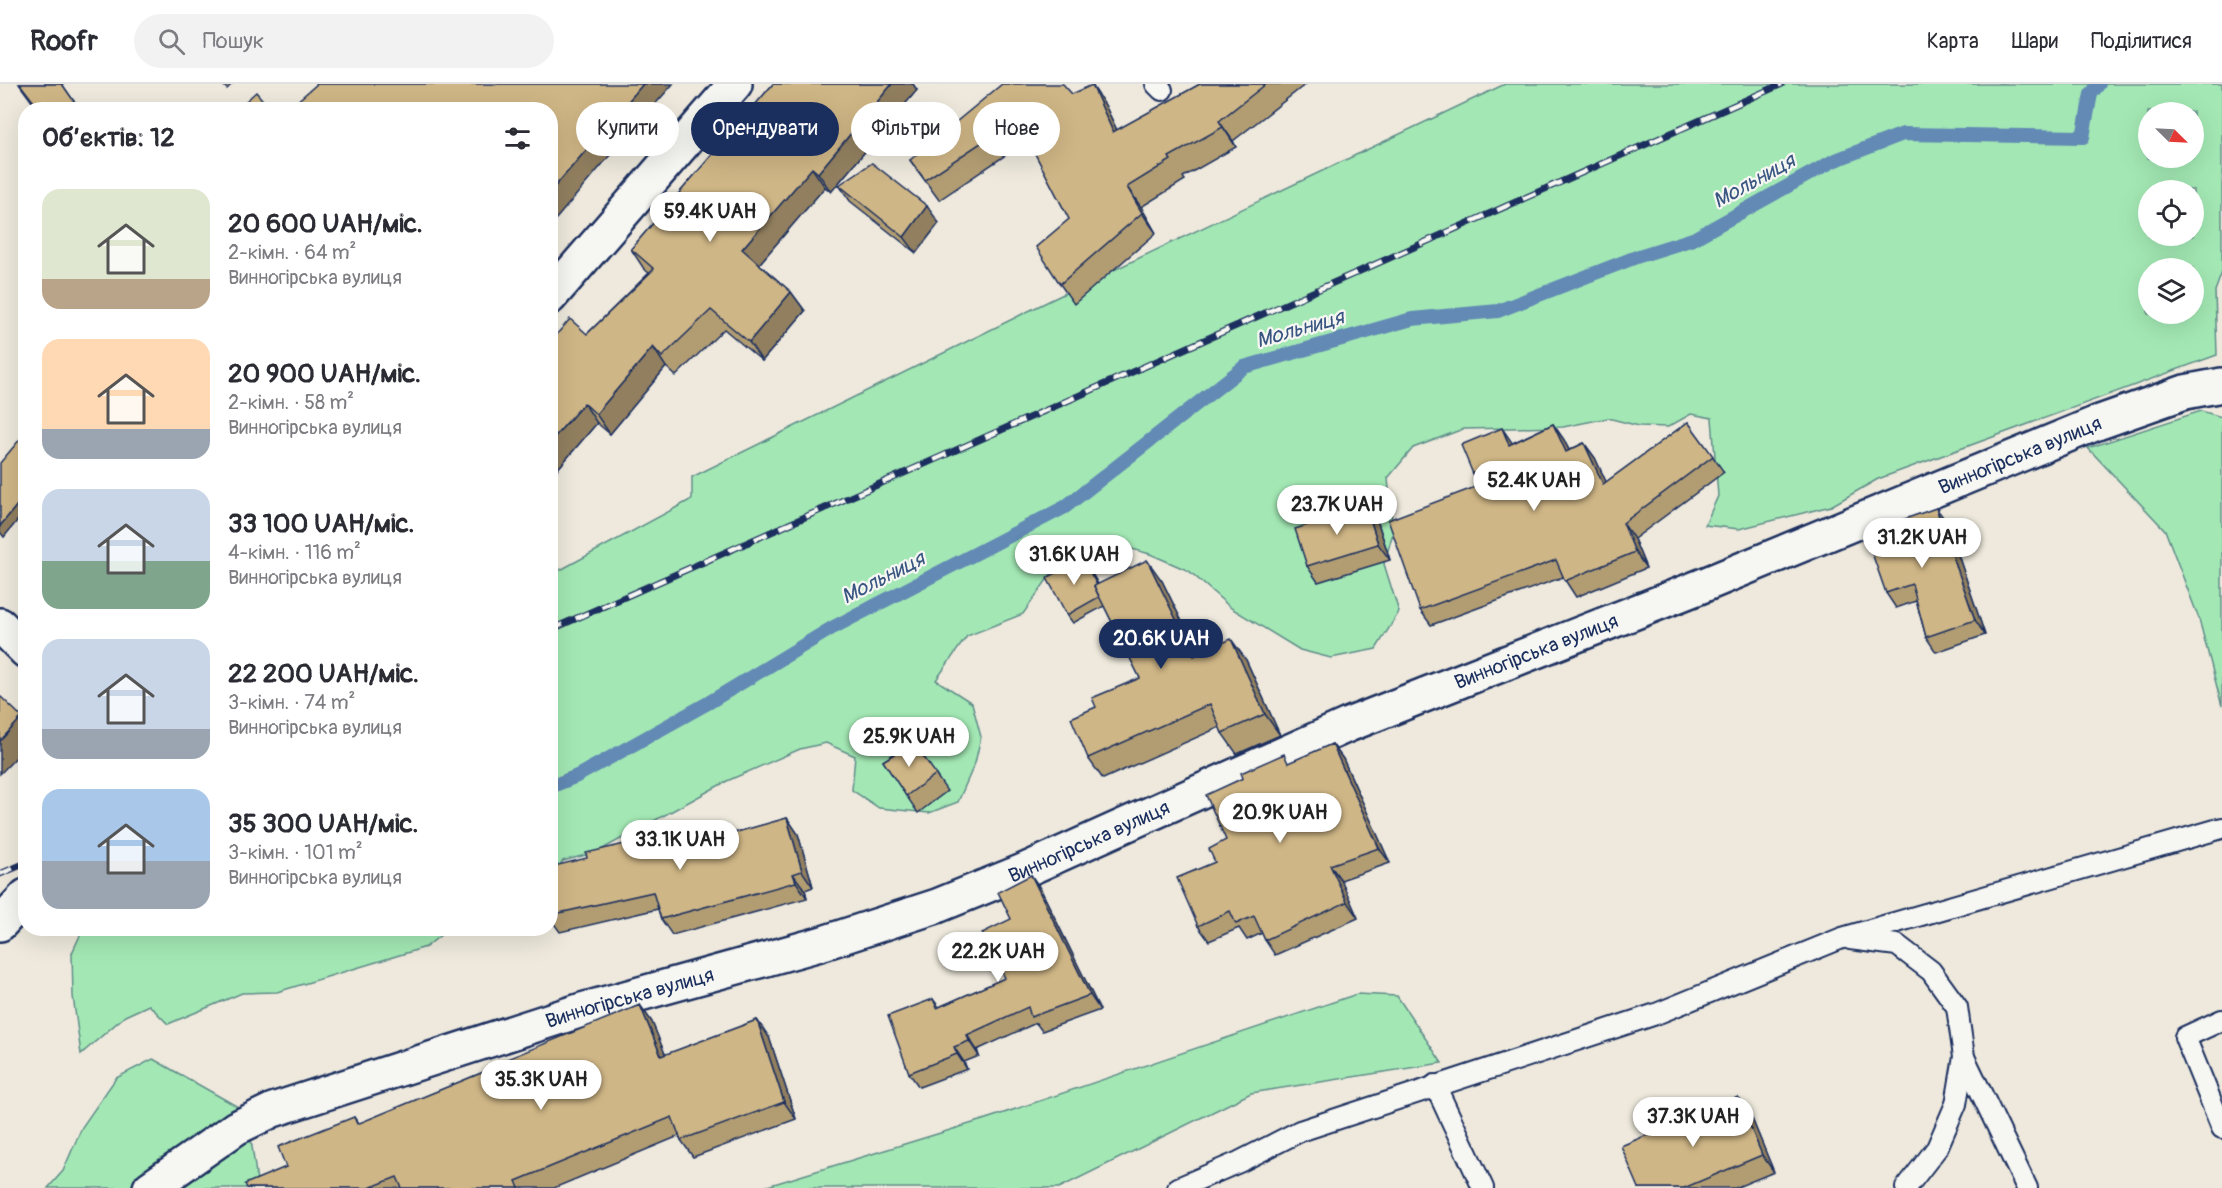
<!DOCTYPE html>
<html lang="uk">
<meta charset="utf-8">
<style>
:root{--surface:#fff;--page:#f2f2f3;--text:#2b2b33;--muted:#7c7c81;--line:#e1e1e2;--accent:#1b2f5e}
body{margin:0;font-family:Pangolin,sans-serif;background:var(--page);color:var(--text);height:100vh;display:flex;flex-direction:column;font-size:22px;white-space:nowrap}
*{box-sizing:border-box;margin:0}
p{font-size:20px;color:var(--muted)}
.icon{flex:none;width:33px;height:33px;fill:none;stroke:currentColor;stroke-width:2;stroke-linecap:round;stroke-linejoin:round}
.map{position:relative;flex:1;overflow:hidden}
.drawer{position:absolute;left:18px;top:18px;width:540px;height:834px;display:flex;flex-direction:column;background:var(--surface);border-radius:24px;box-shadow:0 6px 24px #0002}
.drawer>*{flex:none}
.guide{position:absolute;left:576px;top:18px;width:570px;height:54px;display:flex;gap:12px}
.needle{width:39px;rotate:114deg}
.buttons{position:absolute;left:2138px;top:18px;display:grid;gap:12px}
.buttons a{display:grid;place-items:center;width:66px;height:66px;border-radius:50%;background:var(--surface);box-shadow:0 6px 24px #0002;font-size:30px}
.price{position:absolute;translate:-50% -51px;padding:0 14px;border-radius:21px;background:#fff;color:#222;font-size:20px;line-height:39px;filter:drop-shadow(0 2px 3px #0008)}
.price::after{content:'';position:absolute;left:50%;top:36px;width:18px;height:14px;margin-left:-9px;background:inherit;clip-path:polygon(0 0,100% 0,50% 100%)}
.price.active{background:var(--accent);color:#fff}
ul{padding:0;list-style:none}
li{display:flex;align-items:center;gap:18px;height:150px;padding:0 24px}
li span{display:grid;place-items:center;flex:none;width:168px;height:120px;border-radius:18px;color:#555}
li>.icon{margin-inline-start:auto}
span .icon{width:72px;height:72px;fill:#fffc;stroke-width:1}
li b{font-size:26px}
h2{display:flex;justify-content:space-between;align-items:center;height:72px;padding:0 24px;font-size:26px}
.chip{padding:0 21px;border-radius:27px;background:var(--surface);box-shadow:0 6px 24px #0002;font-size:21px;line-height:54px}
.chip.active{background:var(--accent);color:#fff}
header{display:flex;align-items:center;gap:36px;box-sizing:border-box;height:84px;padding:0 30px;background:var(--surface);border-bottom:2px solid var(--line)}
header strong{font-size:28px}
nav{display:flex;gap:33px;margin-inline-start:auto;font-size:21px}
.search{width:420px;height:54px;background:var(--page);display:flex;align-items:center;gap:15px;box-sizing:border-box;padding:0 21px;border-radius:33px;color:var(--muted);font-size:22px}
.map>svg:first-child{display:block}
.green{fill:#a3e8b4;stroke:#5f8c89;stroke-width:1.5;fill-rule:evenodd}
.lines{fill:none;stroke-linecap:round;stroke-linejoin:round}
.stream{stroke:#628ab5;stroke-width:14}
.lane-casing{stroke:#1b2f5e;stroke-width:24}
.street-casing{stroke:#1b2f5e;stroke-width:38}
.secondary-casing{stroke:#1b2f5e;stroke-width:38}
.primary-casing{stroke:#1b2f5e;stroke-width:38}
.lane{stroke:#f6f6f2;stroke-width:20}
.street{stroke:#f6f6f2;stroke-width:33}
.secondary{stroke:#f6f6f2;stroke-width:33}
.primary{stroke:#f6f6f2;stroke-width:33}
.rail-casing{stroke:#1b2f5e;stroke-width:7}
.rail{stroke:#f6f6f2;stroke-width:4.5;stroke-dasharray:14;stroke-linecap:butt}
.wall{fill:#b29d73;stroke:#1b2f5e;stroke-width:1.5}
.shaded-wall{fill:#917f5e;stroke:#1b2f5e;stroke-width:1.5}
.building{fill:#cfb686;stroke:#1b2f5e;stroke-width:1.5}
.labels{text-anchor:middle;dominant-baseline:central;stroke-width:4.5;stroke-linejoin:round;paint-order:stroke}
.street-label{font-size:20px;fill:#1b2f5e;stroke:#f6f6f2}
.water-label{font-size:21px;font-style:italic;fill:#395582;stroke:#f6f6f2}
</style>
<header>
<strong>Roofr</strong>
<div class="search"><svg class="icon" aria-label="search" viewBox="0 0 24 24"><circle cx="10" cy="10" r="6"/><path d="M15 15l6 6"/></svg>Пошук</div>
<nav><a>Карта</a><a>Шари</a><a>Поділитися</a></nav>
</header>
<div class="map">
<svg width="2222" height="1104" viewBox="0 0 2222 1104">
<rect width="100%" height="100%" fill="#eee9dc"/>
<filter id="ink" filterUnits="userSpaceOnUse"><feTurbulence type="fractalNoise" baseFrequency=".0167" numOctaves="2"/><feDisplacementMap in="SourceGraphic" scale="12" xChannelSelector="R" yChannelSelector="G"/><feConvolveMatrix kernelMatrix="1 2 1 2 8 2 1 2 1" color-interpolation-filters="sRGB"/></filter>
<g filter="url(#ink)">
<g class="green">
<path d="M1505,0H2222V188L2215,207L2217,271L1878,395L1831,422L1739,445L1705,441L1718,412L1712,334L1691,330L1668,343L1639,342L1608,334L1563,343L1463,345L1413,364L1388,394L1393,449L1384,480L1399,528L1376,565L1331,574L1300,566L1231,524L1189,487L1150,470L1114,460L1060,477L1023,530L967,552L936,596L972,619L981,653L975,679L958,718L929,729L879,724L852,706L855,672L826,659L800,665L727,697L597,768L563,777L551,792V491L692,415V393L1053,215ZM2148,28H2193V74H2148ZM2148,106H2193V152H2148ZM2148,184H2193V230H2148Z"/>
<polygon points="2201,327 2222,333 2222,622 2199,535 2165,446 2088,364"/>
<polygon points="83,845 83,844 448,845 426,863 277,908 242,909 168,940 149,921 125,932 81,970 73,912 72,869"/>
<polygon points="1357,910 1397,912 1442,979 1251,1009 1059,1104 761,1104 986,1035"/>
<polygon points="153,975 247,1028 258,1104 48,1104 63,1087 82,1043 116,994"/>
</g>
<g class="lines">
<polyline class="stream" points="550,703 577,692 708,619 832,544 1065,423 1244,283 1412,235 1498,227 1639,172 1693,155 1833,77 1903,50 2083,53 2091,10 2099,0"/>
<g class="lane-casing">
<g id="lane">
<polyline points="1156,0 1162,6"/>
<polyline points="1850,855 1897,861 1931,887 1957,923 1964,973 1956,1020 1937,1064 1906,1104"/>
<polyline points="2222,936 2185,953 2222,1044"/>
<polyline points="1964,973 2027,1104"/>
<polyline points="1435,1001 1483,1104"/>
<polyline points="1178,1104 1239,1078 1300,1047 1656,930 1842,854 2222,744"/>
</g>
</g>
<g class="street-casing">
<g id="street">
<path id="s1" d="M150,1104L236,1044L273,1026L582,926L820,860L937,822L1023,787L1348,641L1699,503L2097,339L2185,308L2222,301"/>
</g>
</g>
<g class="secondary-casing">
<polyline id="secondary" points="0,541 26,567"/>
</g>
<g class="primary-casing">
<g id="primary">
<polyline points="550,213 735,0"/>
<polyline points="0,840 26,812"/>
</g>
</g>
<use href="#lane" class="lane"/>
<use href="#street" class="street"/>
<use href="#secondary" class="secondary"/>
<use href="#primary" class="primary"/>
<g class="rail-casing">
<g id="rail">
<polyline points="550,546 1782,0"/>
<polyline points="0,790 26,779"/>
</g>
</g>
<use href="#rail" class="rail"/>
</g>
<g class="wall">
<polygon points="19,0 62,0 80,26 38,26"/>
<polygon points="222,0 232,0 227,5"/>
<polygon points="773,0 913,0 917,6 831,108 825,103 759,180 791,208 805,227 762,277 724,245 676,292 666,283 610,350 597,339 550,394 587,250 649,189 644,185 631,165"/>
<polygon points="1200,0 1306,0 1233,57 1236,63 1183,93 1185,96 1141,123 1156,149 1074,220 1060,200 1069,135 1028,56 939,116 910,76 1072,10 1105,21 1117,46"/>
<polygon points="839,101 939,139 916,169 850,117"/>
<polygon points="1688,338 1724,388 1634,455 1646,484 1576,513 1563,493 1431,541 1420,526 1478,402 1512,359 1553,340 1564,356 1569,366 1584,359 1595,374 1606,398"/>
<polygon points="1947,438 1985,551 1936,568 1926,553 1916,517 1896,524 1886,509"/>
<polygon points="1378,439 1390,476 1318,498 1307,482"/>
<polygon points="1088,483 1098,500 1162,497 1198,570 1246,576 1280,651 1237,670 1222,649 1220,643 1103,695 1088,674 1096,623 1140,594 1104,522 1073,539 1067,531"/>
<polygon points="913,658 947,707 918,729 883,677"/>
<polygon points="1332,660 1343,675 1390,779 1341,796 1358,834 1275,871 1265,856 1262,849 1247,856 1239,844 1209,857 1198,842 1215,778 1226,756 1290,679"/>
<polygon points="787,734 798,750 813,803 805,806 807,814 672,851 661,835 658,825 560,848 550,834 550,783 686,763"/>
<polygon points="1031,791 1041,806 1100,926 1042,947 1036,939 977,966 979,972 964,978 967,985 919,1003 909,989 933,915 939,923 1005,894 1011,835"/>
<polygon points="640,921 652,938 665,971 757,936 769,953 796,1035 693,1073 681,1056 679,1052 554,1104 247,1104 286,1083 354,1033 359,1040 491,985"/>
<polygon points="1738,1013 1750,1030 1774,1088 1735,1104 1639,1104"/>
</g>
<g class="shaded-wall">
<polygon points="643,0 673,0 606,76 550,142 550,108"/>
<polygon points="892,0 913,0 917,6 831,108 818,89"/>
<polygon points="1092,1 1105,21 1127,68 1113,48"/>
<polygon points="1219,37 1233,57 1236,63 1223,43"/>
<polygon points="812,84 825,103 755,185 742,165"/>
<polygon points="1127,103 1141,123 1156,149 1142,129"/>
<polygon points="927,122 939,139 916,169 904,153"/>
<polygon points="791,208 805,227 762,277 749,258"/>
<polygon points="653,263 666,283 610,350 596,330"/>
<polygon points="584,319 597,339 550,394 550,358"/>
<polygon points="1553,340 1564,356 1577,383 1566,368"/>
<polygon points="1502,344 1513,360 1509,361"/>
<polygon points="1584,359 1595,374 1614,415 1603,400"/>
<polygon points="26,410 26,426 4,453 0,448 0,442"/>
<polygon points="1366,422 1378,439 1390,476 1378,460"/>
<polygon points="1936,424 1947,438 1985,551 1975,536"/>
<polygon points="1623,439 1634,455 1646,484 1635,468"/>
<polygon points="1082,474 1088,483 1108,520 1102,511"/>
<polygon points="1147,476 1162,497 1209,593 1194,572"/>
<polygon points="1231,555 1246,576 1280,651 1265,630"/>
<polygon points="22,633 26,638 26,663 0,690 0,657"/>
<polygon points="1332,660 1343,675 1390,779 1379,764"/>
<polygon points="787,734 798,750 813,803 802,787"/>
<polygon points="676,748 687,765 680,764"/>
<polygon points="1330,781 1341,796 1358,834 1347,818"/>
<polygon points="793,790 805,806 807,814 796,798"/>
<polygon points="1031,791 1041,806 1100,926 1090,911"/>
<polygon points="640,921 652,938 673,989 661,972"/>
<polygon points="757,936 769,953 796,1035 784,1018"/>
<polygon points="967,951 977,966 979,972 969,957"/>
<polygon points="954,963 964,978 967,985 957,970"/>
<polygon points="1738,1013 1750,1030 1774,1088 1762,1071"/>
</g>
<g class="building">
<polygon points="20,0 62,0 80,26 40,26"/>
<polygon points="317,0 643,0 550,108 550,26 287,26"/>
<polygon points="773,0 892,0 818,89 812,84 742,165 791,208 749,258 711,226 662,273 653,263 596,330 584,319 550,358 550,258 570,235 587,250 654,185 631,165"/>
<polygon points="1002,0 1063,0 1072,10 1092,1 1113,48 1200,0 1266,0 1219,37 1223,43 1169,73 1171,76 1127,103 1142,129 1060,200 1036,163 1069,135 1017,35 925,96 910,76"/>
<polygon points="256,8 271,26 236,26"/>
<polygon points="872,79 927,122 904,153 839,101"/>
<polygon points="1688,338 1713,372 1623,439 1635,468 1565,497 1556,476 1420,526 1388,436 1478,402 1461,361 1502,344 1509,361 1553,340 1566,368 1584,359 1603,400"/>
<polygon points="26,348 26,410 0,442 0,379"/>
<polygon points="1366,422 1378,460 1307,482 1295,445"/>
<polygon points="1936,424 1975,536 1926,553 1912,500 1886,509 1865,449"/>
<polygon points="1082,474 1097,501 1094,502 1099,513 1067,531 1047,494"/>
<polygon points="1147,476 1194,572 1231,555 1265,630 1222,649 1210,620 1088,674 1071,634 1096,623 1092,614 1140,594 1094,502"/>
<polygon points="0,612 22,633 0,657"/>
<polygon points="913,658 936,690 906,712 883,677"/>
<polygon points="1332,660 1379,764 1330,781 1347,818 1265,856 1254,832 1236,840 1230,827 1198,842 1177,794 1215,778 1209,765 1226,756 1206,711 1243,694 1241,689 1284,670 1288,679"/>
<polygon points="787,734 802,787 793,790 796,798 661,835 653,808 550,831 550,783 587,774 586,769 676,748 680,764"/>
<polygon points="1031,791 1090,911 1031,933 1028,923 967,951 969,957 954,963 957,970 909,989 888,932 933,915 937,924 1005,894 982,849 1011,835 998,808"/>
<polygon points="640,921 661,972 757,936 784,1018 681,1056 672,1033 516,1097 519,1104 402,1104 397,1093 369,1104 247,1104 245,1100 286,1083 278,1063 354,1033 357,1040 491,985 490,982"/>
<polygon points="1738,1013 1762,1071 1684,1104 1639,1104 1621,1062"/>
</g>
</g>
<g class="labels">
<g class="street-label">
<text stroke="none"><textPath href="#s1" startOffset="2014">Винногірська вулиця</textPath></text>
<text stroke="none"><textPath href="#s1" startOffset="1492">Винногірська вулиця</textPath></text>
<text stroke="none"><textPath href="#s1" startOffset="1006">Винногірська вулиця</textPath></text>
<text stroke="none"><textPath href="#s1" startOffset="520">Винногірська вулиця</textPath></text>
</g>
<g class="water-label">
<text transform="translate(1754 97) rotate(-29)">Мольниця</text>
<text transform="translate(1300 245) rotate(-16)">Мольниця</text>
<text transform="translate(883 494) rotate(-27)">Мольниця</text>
</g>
</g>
</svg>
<div class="buttons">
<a><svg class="needle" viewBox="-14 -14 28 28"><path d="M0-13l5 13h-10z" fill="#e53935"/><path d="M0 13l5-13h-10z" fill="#7c7c81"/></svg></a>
<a><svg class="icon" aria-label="locate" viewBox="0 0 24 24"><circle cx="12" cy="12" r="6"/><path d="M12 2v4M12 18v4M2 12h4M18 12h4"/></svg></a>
<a><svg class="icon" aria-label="layers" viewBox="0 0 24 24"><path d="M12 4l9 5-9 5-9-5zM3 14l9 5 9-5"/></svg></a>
</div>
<b class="price" style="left:710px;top:159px">59.4K UAH</b>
<b class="price" style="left:1534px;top:428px">52.4K UAH</b>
<b class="price" style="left:1337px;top:452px">23.7K UAH</b>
<b class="price" style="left:1922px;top:485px">31.2K UAH</b>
<b class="price" style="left:1074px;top:502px">31.6K UAH</b>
<b class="price active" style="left:1161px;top:586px">20.6K UAH</b>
<b class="price" style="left:909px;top:684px">25.9K UAH</b>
<b class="price" style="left:1280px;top:760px">20.9K UAH</b>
<b class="price" style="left:680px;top:787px">33.1K UAH</b>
<b class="price" style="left:998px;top:899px">22.2K UAH</b>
<b class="price" style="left:541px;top:1027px">35.3K UAH</b>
<b class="price" style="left:1693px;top:1064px">37.3K UAH</b>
<div class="guide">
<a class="chip">Купити</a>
<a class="chip active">Орендувати</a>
<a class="chip">Фільтри</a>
<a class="chip">Нове</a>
</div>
<section class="drawer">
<h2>Об’єктів: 12<svg class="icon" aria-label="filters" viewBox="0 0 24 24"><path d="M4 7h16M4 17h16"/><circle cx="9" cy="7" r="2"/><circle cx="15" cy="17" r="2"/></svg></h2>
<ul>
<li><span style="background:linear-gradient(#dfe7d0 75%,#b9a48a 0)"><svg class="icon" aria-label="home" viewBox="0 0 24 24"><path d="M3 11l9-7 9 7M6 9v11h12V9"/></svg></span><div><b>20 600 UAH/міс.</b><p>2-кімн. · 64 m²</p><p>Винногірська вулиця</p></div></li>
<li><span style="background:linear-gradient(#ffd9b3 75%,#9aa5b1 0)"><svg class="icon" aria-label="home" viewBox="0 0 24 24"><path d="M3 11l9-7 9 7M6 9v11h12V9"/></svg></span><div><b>20 900 UAH/міс.</b><p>2-кімн. · 58 m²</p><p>Винногірська вулиця</p></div></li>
<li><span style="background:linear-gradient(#c9d6e8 60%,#7fa58c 0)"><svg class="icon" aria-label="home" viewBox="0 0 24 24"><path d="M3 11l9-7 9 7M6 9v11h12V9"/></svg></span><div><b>33 100 UAH/міс.</b><p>4-кімн. · 116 m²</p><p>Винногірська вулиця</p></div></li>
<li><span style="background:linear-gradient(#c9d6e8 75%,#9aa5b1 0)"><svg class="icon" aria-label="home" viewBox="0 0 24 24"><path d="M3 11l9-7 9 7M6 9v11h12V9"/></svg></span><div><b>22 200 UAH/міс.</b><p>3-кімн. · 74 m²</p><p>Винногірська вулиця</p></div></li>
<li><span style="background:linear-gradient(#a9c7e8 60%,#9aa5b1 0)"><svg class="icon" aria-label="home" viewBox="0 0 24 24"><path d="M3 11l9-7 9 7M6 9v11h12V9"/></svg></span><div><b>35 300 UAH/міс.</b><p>3-кімн. · 101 m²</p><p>Винногірська вулиця</p></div></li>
</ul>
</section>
</div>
